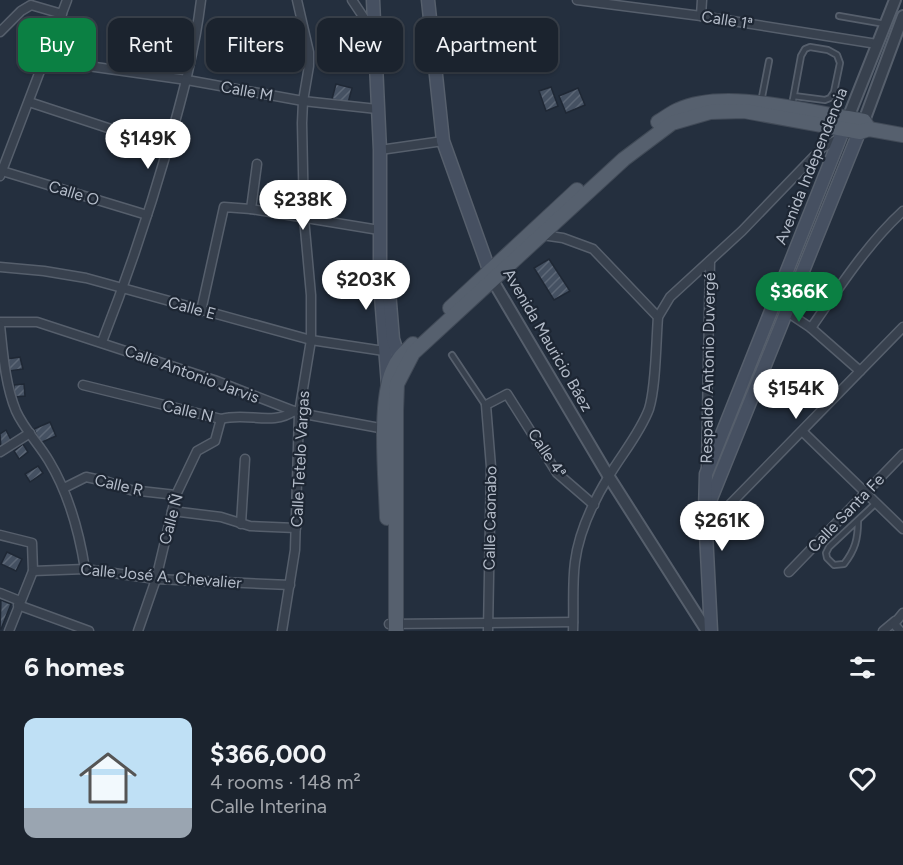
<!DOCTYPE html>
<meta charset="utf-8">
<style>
:root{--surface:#1b232e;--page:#282f3a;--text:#f1f3f6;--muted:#a0a4aa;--line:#39404a;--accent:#0b8043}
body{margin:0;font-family:Figtree,sans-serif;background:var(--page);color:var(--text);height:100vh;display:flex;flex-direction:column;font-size:22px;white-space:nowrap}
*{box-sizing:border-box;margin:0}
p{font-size:20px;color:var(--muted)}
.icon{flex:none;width:33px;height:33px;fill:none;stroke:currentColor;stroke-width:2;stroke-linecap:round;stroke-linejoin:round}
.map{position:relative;height:631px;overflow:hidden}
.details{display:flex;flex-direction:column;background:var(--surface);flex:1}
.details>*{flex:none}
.guide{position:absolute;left:18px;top:18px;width:600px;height:54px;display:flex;gap:12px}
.price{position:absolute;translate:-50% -51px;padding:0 14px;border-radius:21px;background:#fff;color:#222;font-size:20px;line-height:39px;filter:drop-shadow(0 2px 3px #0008)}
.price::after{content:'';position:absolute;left:50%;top:36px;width:18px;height:14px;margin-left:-9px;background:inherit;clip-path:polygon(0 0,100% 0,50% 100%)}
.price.selected{background:var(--accent);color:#fff}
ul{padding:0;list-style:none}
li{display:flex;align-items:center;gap:18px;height:150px;padding:0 24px}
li+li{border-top:2px solid var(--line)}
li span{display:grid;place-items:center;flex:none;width:168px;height:120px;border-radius:12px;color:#555}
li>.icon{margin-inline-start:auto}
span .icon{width:72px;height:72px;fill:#fffc;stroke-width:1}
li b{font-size:26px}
h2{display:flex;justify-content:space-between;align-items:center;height:72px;padding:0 24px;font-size:26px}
.chip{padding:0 21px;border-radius:12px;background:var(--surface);box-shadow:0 2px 4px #0004,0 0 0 2px var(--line);font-size:21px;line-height:54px}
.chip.selected{background:var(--accent);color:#fff}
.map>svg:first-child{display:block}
.building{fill:url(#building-hatch);stroke:#1f2835;stroke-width:1.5}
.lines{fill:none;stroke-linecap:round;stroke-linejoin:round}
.service-casing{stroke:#565f6c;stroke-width:8}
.minor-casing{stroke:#565f6c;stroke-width:11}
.tertiary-casing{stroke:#565f6c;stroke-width:14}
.secondary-casing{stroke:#565f6c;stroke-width:15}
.primary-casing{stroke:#414a57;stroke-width:16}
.service{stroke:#38414e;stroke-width:4.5}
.minor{stroke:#38414e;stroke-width:8}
.tertiary{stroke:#38414e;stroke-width:10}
.secondary{stroke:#465061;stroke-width:12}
.primary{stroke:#56606e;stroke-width:14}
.labels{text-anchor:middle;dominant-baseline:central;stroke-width:4.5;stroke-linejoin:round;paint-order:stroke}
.street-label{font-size:16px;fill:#b4bcc9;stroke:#1d2633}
</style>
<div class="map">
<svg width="903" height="631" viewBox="0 0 903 631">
<defs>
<pattern id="building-hatch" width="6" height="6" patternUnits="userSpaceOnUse" patternTransform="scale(1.5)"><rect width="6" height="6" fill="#455162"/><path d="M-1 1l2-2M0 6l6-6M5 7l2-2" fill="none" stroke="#5d6877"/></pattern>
</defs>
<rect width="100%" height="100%" fill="#242f3e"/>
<g class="building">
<polygon points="336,84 352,88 348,103 332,99"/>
<polygon points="551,87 558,106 546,111 539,91"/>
<polygon points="578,88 585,105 566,113 559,96"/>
<polygon points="549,259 570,291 554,300 534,268"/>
<polygon points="20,357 23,369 9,371 7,359"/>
<polygon points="24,384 25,396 14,397 14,385"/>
<polygon points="50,422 56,436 40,443 34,429"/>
<polygon points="6,430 12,442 1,448 0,434"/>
<polygon points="23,444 28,452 19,459 14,451"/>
<polygon points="38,466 43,473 30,482 25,474"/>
<polygon points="7,552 22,559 16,571 1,564"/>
<polygon points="1,600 11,604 1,629 0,629"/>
</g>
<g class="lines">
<g class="service-casing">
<g id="service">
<polyline points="839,16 885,24"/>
<polyline points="761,102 769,61"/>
<polyline points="792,105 801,56 805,49 810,47 828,50 837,55 840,63 834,92 830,98 825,100 794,96"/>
<polyline points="452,355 486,406"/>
<path d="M858,521C858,539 855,550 844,564L834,565L827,558L826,553L829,547L876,503"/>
</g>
</g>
<g class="minor-casing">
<g id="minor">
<polyline points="352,0 374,33"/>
<polyline points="577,0 701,16 877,44"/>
<polyline points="701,16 702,0"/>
<polyline points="0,32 21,11 31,5 62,14"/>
<polyline points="47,56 88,66 187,80 303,101 377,109"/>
<polyline points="29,102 120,132"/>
<polyline points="380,150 443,141"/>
<polyline points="2,171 147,215"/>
<polyline points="0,176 67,0"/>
<polyline points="251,209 257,164"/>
<polyline points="542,235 563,238 593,249 658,317"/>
<polyline points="0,267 44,271 86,278 311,340 384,351"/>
<polyline points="201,311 224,207 251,209 379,230"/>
<polyline points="787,312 811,328 860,371"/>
<polyline points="0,322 37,322 214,380 299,413 385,429"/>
<path d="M0,325C3,353 5,384 16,411C24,429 39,444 49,461C69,494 79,531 85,569"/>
<path d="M811,328C839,288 867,244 903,211"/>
<path d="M102,342C127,278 149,213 168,147C182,98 195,50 201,0"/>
<path d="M83,385L221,419C247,412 273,426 294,411"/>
<polyline points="803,432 903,529"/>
<polyline points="0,452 30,433"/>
<polyline points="706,468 710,261"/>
<polyline points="64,488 86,477 105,481 131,490 176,495"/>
<polyline points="172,511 221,517 250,526 296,528"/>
<polyline points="241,524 245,459"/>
<polyline points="706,529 903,327"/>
<polyline points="0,535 32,543 33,571 9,631"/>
<polyline points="33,571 85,569 156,579 290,585"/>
<polyline points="789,572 903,454"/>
<polyline points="0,593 20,601"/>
<polyline points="18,605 89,631"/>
<polyline points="389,624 573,622"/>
<polyline points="138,631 156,579 176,495 197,451 215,441 221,419"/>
<polyline points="282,631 295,550 299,413 311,340 311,295 304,218 302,123 303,101 309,66 309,52 297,0"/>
<polyline points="488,631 491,467 486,405 507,394 557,473 594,505"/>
<path d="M573,631C574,608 572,584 575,562C579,531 593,502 609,476C622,454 640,433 649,409C656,387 656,342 658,317L670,297L742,231L822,148L840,138"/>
<polyline points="883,631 895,621"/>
<polyline points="900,631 894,624 903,613"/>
</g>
</g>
<g class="tertiary-casing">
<g id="tertiary">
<polyline points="848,118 895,0"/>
<polyline points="864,121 903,16"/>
<polyline points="493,281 609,477 707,631"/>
</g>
</g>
<g class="secondary-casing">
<g id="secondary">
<polyline points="373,0 380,150 380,283 388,385"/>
<polyline points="428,0 443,141 492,278"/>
<polyline points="388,279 393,339 399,358"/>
<polyline points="708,506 862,125"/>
<polyline points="711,631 705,513 706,474 846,123"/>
</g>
</g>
<g class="primary-casing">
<g id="primary">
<path d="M658,122C665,118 671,113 678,110C723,89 800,110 848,118L864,121L869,129"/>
<polyline points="450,308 577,190"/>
<path d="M387,518C386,480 378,403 393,370C397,359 405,352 413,344"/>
<polyline points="396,631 396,411 397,384 413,353 624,159 672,123 710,112 744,111 860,132 869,129 903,135"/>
</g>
</g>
<use href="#service" class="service"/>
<use href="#minor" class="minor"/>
<use href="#tertiary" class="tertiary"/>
<use href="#secondary" class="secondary"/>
<use href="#primary" class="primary"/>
</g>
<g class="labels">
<g class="street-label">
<text transform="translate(727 20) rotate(9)">Calle 1ª</text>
<text transform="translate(247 91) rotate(10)">Calle M</text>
<text transform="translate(811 166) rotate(-68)">Avenida Independencia</text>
<text transform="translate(74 193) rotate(17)">Calle O</text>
<text transform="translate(192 308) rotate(15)">Calle E</text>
<text transform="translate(548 340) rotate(60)">Avenida Mauricio Báez</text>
<text transform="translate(708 368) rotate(-89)">Respaldo Antonio Duvergé</text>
<text transform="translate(192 374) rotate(20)">Calle Antonio Jarvis</text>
<text transform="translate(188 411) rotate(13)">Calle N</text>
<text transform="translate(547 453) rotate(56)">Calle 4ª</text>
<text transform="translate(300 459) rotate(-87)">Calle Tetelo Vargas</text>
<text transform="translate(119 485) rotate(13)">Calle R</text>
<text transform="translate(846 513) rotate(-46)">Calle Santa Fe</text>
<text transform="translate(490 518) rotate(-89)">Calle Caonabo</text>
<text transform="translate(171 519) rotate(-75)">Calle Ñ</text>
<text transform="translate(161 576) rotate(5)">Calle José A. Chevalier</text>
</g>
</g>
</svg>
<b class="price" style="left:148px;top:170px">$149K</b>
<b class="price" style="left:303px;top:231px">$238K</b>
<b class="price" style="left:366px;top:311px">$203K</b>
<b class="price selected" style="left:799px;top:323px">$366K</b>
<b class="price" style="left:796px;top:420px">$154K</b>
<b class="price" style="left:722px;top:552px">$261K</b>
<div class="guide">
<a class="chip selected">Buy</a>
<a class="chip">Rent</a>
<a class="chip">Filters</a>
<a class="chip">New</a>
<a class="chip">Apartment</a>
</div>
</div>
<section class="details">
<h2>6 homes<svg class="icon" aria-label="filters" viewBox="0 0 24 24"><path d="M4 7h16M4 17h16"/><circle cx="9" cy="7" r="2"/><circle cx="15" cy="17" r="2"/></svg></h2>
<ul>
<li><span style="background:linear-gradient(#bfe0f5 75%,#9aa5b1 0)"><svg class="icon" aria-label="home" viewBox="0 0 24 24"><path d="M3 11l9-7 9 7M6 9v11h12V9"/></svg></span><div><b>$366,000</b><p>4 rooms · 148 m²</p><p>Calle Interina</p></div><svg class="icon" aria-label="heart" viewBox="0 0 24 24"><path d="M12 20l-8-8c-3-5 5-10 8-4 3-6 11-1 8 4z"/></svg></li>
</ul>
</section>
